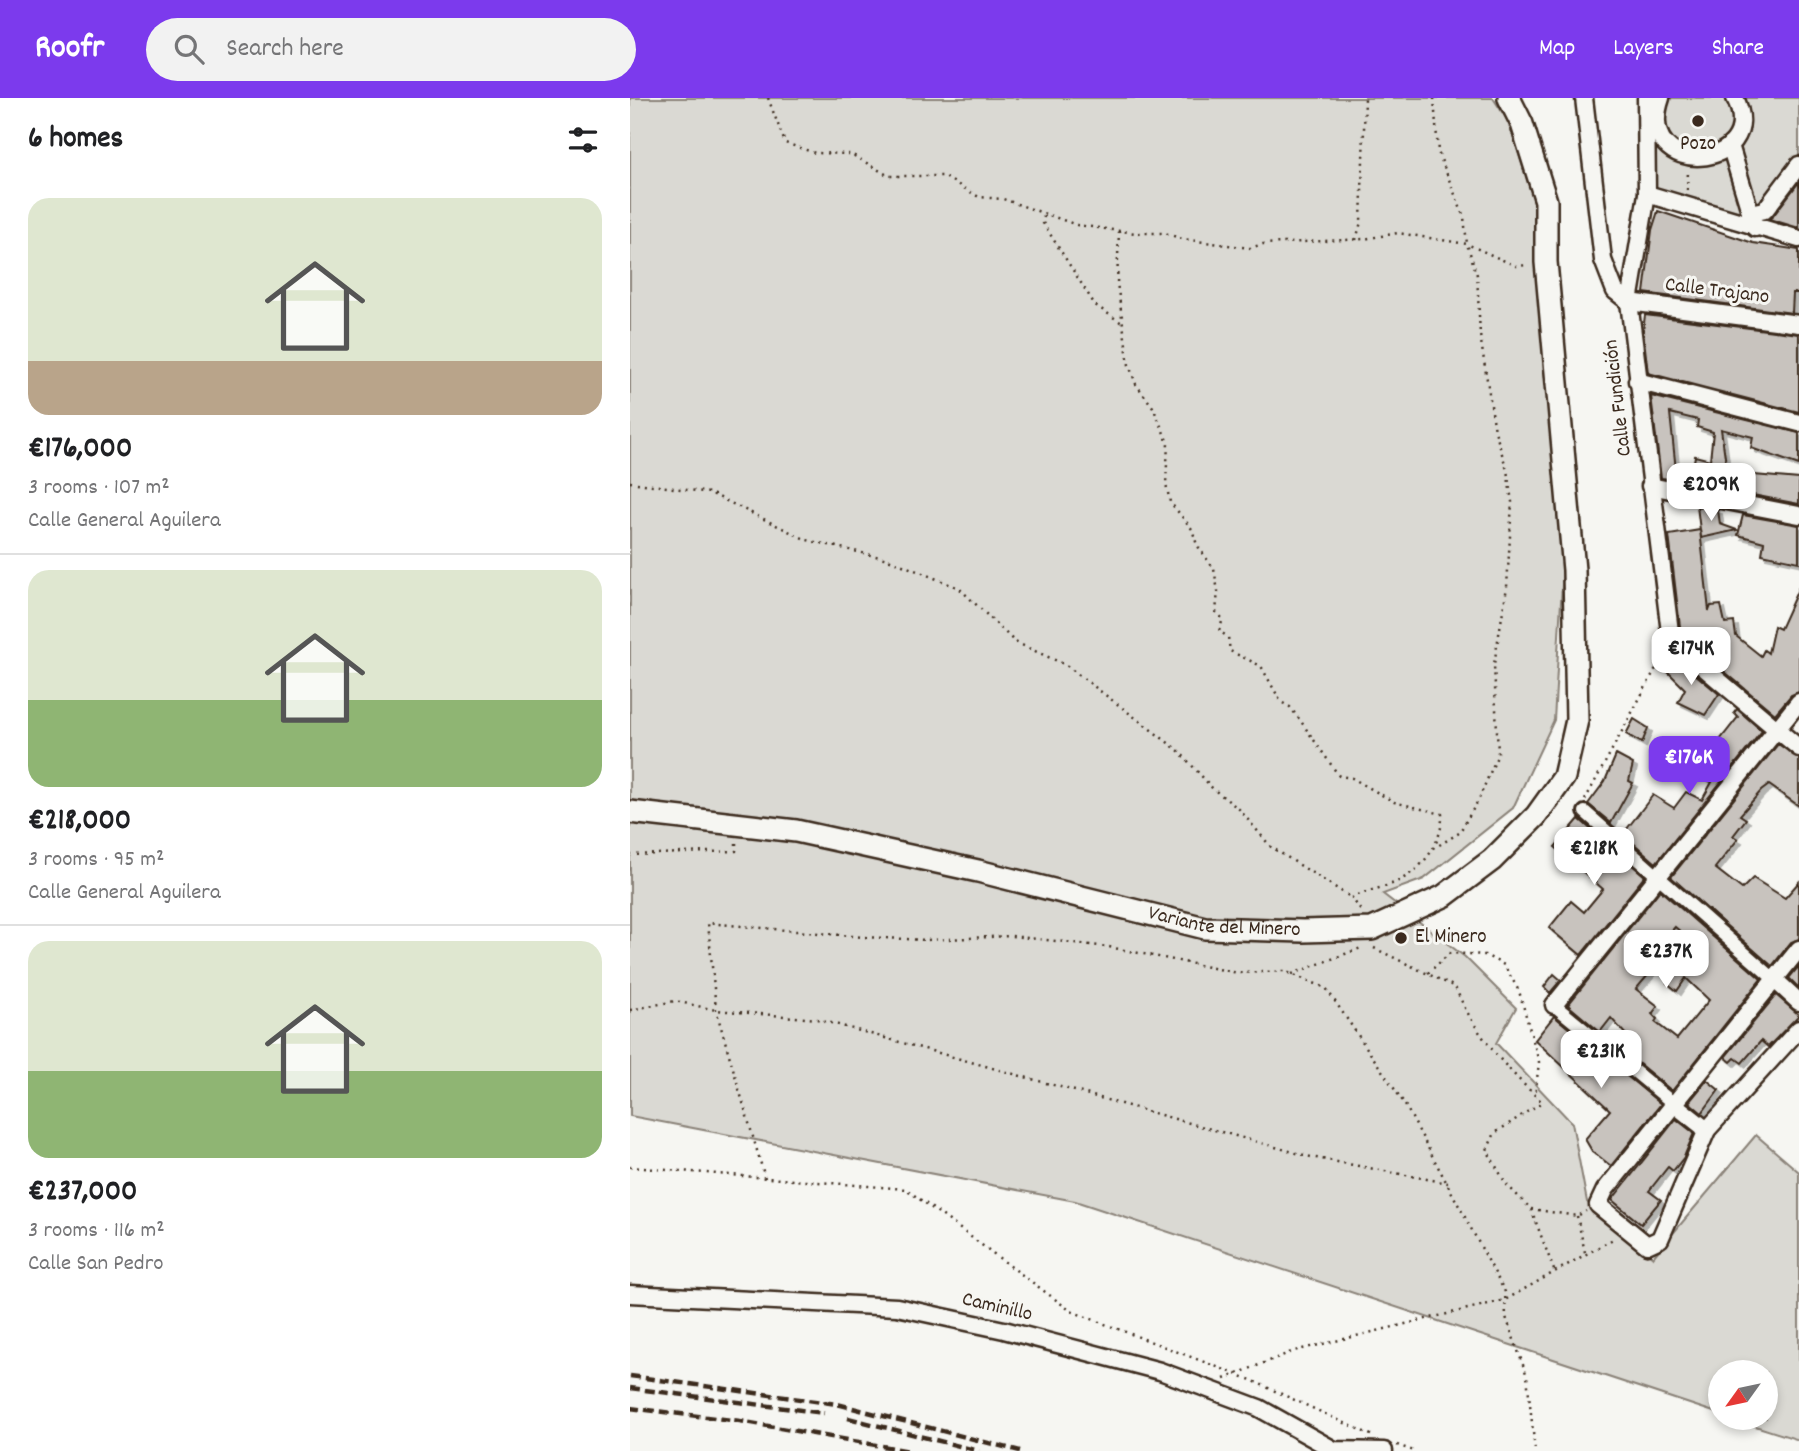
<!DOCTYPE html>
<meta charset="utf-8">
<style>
:root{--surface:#fff;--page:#f2f2f2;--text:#202124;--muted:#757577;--line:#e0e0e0;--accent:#7c3aed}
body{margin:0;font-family:Dekko,sans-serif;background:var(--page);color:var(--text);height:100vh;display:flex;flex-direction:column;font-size:26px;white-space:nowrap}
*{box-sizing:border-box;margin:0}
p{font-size:23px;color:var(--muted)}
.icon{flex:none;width:38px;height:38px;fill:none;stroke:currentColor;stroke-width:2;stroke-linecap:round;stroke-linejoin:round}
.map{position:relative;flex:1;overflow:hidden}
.sheet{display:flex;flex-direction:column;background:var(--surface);width:630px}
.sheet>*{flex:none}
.needle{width:46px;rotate:237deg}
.fabs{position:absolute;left:1078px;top:1262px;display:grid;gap:14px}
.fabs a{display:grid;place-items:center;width:70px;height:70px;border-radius:50%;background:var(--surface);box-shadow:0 4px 10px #0003;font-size:35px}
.price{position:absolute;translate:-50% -60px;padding:0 16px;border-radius:14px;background:#fff;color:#222;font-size:23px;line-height:46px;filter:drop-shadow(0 2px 4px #0008)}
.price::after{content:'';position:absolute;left:50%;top:42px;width:21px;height:16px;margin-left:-10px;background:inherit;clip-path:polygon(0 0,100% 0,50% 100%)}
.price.on{background:var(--accent);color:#fff}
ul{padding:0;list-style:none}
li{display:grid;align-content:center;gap:14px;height:371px;padding:0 28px}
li+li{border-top:2px solid var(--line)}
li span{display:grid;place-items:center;height:217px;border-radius:21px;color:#555}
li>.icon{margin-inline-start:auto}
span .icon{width:126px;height:126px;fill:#fffc;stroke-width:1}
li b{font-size:30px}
h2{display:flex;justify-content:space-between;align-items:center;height:84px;padding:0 28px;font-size:30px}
header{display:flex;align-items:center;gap:42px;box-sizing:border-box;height:98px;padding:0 35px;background:var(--accent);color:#fff}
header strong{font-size:33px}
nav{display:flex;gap:38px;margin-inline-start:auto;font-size:24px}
.search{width:490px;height:63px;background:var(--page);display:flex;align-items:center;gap:18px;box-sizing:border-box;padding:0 24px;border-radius:38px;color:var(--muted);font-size:26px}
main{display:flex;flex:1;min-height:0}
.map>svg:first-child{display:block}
.green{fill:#dad9d3;stroke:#8a8278;stroke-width:2}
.building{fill:#c8c3be;stroke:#3b2a1e;stroke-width:2;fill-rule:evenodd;filter:url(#shadow)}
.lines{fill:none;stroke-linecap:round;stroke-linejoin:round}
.pedestrian-casing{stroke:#3b2a1e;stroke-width:18}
.minor-casing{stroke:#3b2a1e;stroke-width:21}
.tertiary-casing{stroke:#3b2a1e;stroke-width:26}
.path{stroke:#3b2a1e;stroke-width:2.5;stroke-dasharray:2 5;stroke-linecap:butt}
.pedestrian{stroke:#f6f6f2;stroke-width:12}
.minor{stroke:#f6f6f2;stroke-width:16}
.tertiary{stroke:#f6f6f2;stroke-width:21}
.rail{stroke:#3b2a1e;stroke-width:4.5;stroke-dasharray:10 5;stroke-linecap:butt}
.poi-dot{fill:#3b2a1e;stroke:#f6f6f2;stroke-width:2.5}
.labels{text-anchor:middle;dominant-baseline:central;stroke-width:6;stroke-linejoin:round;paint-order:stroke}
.poi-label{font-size:21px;fill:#3b2a1e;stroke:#f6f6f2}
.street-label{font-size:21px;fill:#3b2a1e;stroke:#f6f6f2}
</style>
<header>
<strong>Roofr</strong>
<div class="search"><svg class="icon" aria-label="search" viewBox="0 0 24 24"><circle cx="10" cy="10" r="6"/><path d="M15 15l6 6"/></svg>Search here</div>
<nav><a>Map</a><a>Layers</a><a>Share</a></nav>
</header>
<main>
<section class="sheet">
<h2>6 homes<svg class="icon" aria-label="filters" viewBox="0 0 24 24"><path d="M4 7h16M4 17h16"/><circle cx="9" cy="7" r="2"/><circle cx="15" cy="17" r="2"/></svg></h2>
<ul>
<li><span style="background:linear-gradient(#dfe7d0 75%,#b9a48a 0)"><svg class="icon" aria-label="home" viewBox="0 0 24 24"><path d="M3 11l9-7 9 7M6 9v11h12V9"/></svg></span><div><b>€176,000</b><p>3 rooms · 107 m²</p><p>Calle General Aguilera</p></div></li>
<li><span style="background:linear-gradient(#dfe7d0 60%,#8fb573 0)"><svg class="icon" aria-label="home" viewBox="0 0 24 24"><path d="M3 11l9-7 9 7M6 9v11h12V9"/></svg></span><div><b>€218,000</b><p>3 rooms · 95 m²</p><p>Calle General Aguilera</p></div></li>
<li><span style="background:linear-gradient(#dfe7d0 60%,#8fb573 0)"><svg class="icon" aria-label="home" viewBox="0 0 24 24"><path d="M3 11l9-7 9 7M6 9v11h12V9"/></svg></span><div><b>€237,000</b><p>3 rooms · 116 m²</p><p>Calle San Pedro</p></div></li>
</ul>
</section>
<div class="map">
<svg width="1169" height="1353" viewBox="0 0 1169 1353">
<defs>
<filter id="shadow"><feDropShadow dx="4" dy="4" stdDeviation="0" flood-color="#0004"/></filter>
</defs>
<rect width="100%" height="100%" fill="#f6f6f2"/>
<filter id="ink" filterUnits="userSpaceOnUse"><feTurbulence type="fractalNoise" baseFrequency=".0143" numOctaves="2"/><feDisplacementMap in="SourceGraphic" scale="14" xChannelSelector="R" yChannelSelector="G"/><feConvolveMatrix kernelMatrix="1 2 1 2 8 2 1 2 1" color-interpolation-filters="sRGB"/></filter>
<g filter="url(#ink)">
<g class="green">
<polygon points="0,0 863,0 878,23 905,105 933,470 924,622 883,710 794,781 753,796 835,859 886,910 866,945 942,1025 957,1104 1023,1159 1126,1037 1169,1074 1169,1342 1100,1320 1136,1320 1136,1274 1090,1274 1090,1316 445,1103 0,1018"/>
<polygon points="1027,0 1169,0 1169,69 1125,130 1017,96"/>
</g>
<g class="building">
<polygon points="1169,84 1169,130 1139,121 1143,118"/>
<polygon points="1028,113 1123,145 1169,152 1169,195 1163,195 1162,215 1014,195 1022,132"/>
<polygon points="1015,217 1169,236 1169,314 1018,275 1013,233"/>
<polygon points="1021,298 1169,335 1169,367 1121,350 1123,339 1091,331 1096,366 1114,369 1113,376 1169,381 1169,406 1060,385 1065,358 1080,362 1083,334 1067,329 1068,322 1040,315 1047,382 1031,380"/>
<polygon points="1067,408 1088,412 1090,426 1107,432 1071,440"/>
<polygon points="1113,417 1169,427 1169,464 1132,456 1134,444 1108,437"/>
<polygon points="1070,432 1079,513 1081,508 1091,507 1095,525 1104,524 1106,538 1131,558 1134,552 1138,555 1144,528 1150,531 1169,489 1169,594 1161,597 1145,616 1051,537 1039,437"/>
<polygon points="1041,556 1089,596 1075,617 1048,604 1055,591 1032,568"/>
<polygon points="1107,611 1132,633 1026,765 993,736 1023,697 1044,710 1056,694 1072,702 1082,684 1072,678 1097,647 1090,642 1108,619 1104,615"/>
<polygon points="1004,621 1018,630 1012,645 996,636"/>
<polygon points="1148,646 1169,660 1169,708 1139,687 1131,693 1110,717 1116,721 1103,738 1108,741 1085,770 1112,791 1123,780 1155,800 1169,784 1169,841 1161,844 1142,868 1041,779"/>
<polygon points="986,657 1003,666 999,683 1003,685 981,725 958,706 975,683"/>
<polygon points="949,721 972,741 964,756 973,762 982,750 1015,778 951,857 919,830 941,803 954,814 973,791 925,749"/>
<path d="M1030,792L1131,881L1042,993L997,956L1005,947L981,920L970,934L938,907ZM1045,829L1069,849L1037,885L1047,893L1056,880L1079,902L1047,941L1025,924L1027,921L1022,916L1028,908L1006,891L1025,869L1022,866L1028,858L1023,854Z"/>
<polygon points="1169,868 1169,890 1159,880"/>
<polygon points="924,876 931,882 920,895 914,889"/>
<polygon points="1146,897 1169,917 1138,949 1131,943 1112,965 1105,960 1101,964 1095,959"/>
<polygon points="924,918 1031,1006 981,1068 962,1053 955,1041 980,1012 905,942"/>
<polygon points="1077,982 1089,992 1072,1015 1059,1004"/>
<polygon points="1046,1021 1064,1035 1054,1059 1043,1073 1038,1069 1019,1093 1031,1102 1011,1126 982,1102"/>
</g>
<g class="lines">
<g class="pedestrian-casing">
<g id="pedestrian">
<polyline points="955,714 1145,882"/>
<polyline points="924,907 1044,1006"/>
</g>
</g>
<g class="minor-casing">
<g id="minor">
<polyline points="954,0 973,162 985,193 999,204 1169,226"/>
<polyline points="1016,0 1017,96 999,204 1041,542 1169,650"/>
<path d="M1031,0C1002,85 1141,72 1105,0"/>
<polyline points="1100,47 1125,130"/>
<polyline points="1017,96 1169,141"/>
<polyline points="1120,115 1135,112 1169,67"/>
<polyline points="1007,283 1169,325"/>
<polyline points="1020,388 1169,417"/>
<polyline points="1169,851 975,1092 968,1107 1017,1147 1030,1141 1077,1032 1169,931"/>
<polyline points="1145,882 1169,904"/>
<polyline points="924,907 1169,604"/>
<polyline points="1044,1006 1077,1032"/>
<polyline points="0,1196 267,1209 374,1232 530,1273 629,1310 704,1352 754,1353"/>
</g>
</g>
<g class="tertiary-casing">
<g id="tertiary">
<path id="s1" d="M0,714L166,733L348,773L575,830L673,833L742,831L814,798L862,762L906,718L934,679L947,622L944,472L916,164V103L892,26L879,0"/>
</g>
</g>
<g class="path">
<polyline points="138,0 155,45 185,55 221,56 259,78 313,78 349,99 373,101 447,127 505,135 535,135 552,141 620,150 633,146 734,141 768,135 837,146 886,168 899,167"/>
<polyline points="804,0 808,54 834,119 837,146 847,177 850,237 865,333 877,372 882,404 877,489 864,566 868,656 848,703 829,735 806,749"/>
<polyline points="1057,92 1058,74"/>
<polyline points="414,118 413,125 465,207 492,225"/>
<path d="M489,133L487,185L499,267L506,286L523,309L538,345L536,386L540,404L562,431L567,447L584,471L588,493L586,514L593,521L589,533L598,539L600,553L631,568L651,604L660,609L670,622L709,678L722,680L764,704L812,716C813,745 792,773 764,785C750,791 736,792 722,800L731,813"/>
<polyline points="726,142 731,124 735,0"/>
<polyline points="0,384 80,395 177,442 258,461 329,490 385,544 436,567 549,653 583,691 609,711 641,749 722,800"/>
<polyline points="955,702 1033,557"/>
<polyline points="0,757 106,753 106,744"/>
<path d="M744,850L825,889C846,938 874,968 912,1004L865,1035L857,1052L876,1086L901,1111L925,1175"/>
<polyline points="798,875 820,855 855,857 874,867 889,893 909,964 905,998"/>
<polyline points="662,876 731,850"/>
<polyline points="0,912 45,903 86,912 187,921 681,1059 818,1085"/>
<polyline points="0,1069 276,1091 441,1213 621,1282 741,1337"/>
<polyline points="135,1080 86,912 78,825 233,839 296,842 381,838 479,849 608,875 654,873 696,890 774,1005 875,1194 876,1219 897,1278 905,1353"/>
<polyline points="901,1111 947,1118 956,1113"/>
<polyline points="947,1118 956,1159"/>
<polyline points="594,1281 664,1253 875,1202 983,1141"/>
<polyline points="767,1347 784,1353"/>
</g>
<use href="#pedestrian" class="pedestrian"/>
<use href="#minor" class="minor"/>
<use href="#tertiary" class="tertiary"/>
<g class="rail">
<polyline points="0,1278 207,1306 390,1353"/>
<polyline points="0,1290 194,1315"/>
<polyline points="0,1310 110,1323 280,1353"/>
<polyline points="218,1320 349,1353"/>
</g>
</g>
</g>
<g class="poi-dot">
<circle cx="1068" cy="23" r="7"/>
<circle cx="771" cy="840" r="7"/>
</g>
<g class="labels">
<g class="poi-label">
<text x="1068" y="47">Pozo</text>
<text x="785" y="840" text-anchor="start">El Minero</text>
</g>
<g class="street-label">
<text transform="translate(1087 194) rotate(7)">Calle Trajano</text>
<text transform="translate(989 300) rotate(-97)">Calle Fundición</text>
<text stroke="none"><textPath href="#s1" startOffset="606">Variante del Minero</textPath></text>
<text transform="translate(367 1210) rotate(13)">Caminillo</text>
</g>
</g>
</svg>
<div class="fabs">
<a><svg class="needle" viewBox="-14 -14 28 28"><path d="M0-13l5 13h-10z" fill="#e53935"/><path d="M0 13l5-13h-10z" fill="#757577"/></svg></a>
</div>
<b class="price" style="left:1081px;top:425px">€209K</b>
<b class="price" style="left:1061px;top:589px">€174K</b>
<b class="price on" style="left:1059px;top:698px">€176K</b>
<b class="price" style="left:964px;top:789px">€218K</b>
<b class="price" style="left:1036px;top:892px">€237K</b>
<b class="price" style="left:971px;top:992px">€231K</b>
</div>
</main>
